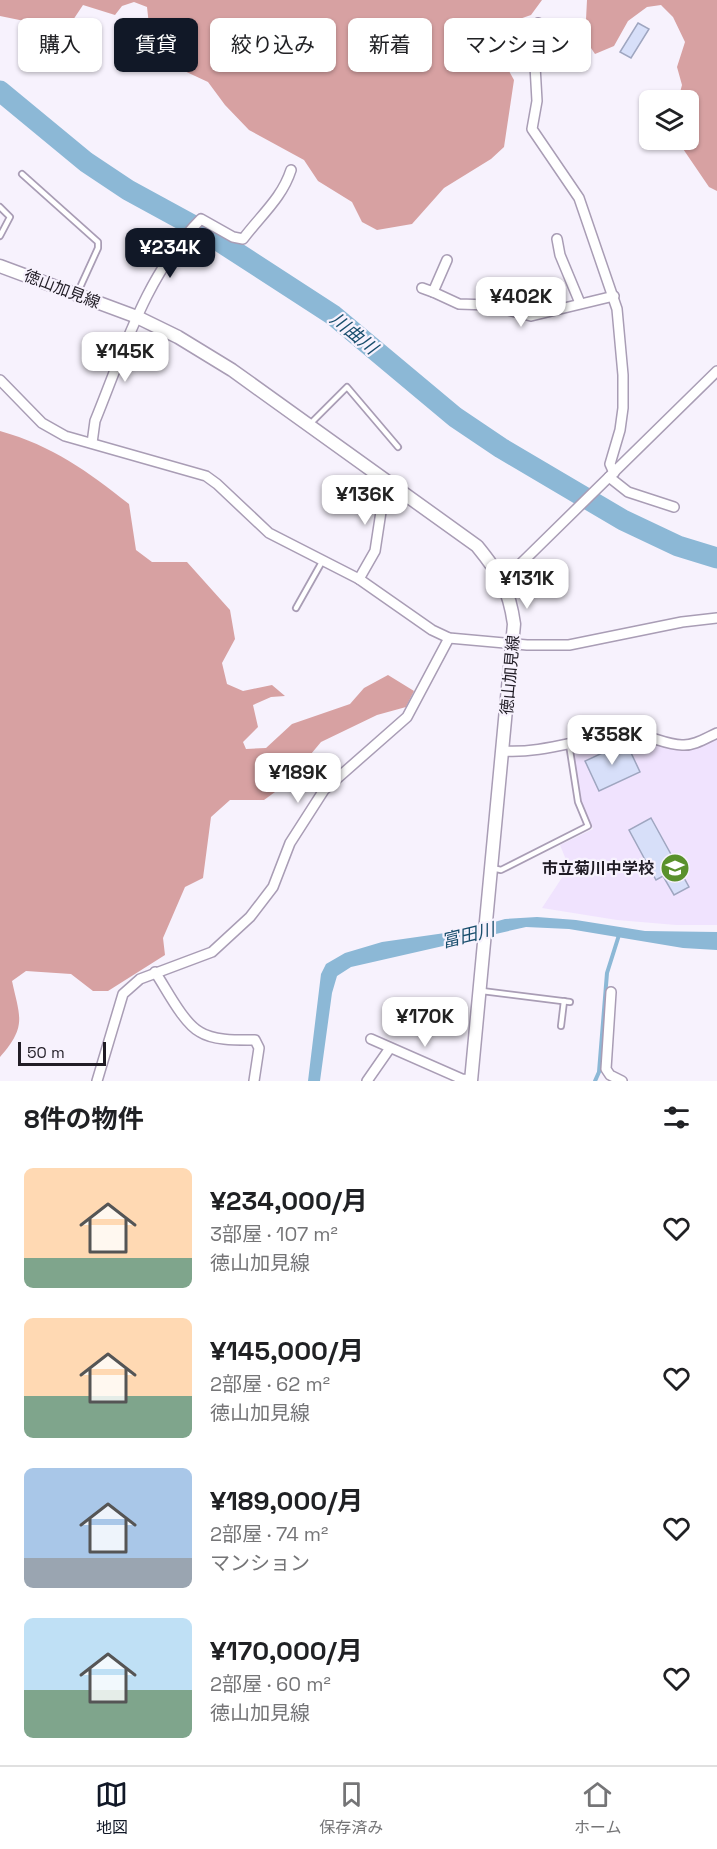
<!DOCTYPE html>
<html lang="ja">
<meta charset="utf-8">
<style>
:root{--surface:#fff;--page:#f2f2f2;--text:#202124;--muted:#757577;--line:#e0e0e0;--accent:#111827}
body{margin:0;font-family:"Space Grotesk","Noto Sans JP",sans-serif;background:var(--page);color:var(--text);height:100vh;display:flex;flex-direction:column;font-size:22px;white-space:nowrap}
*{box-sizing:border-box;margin:0}
p{font-size:20px;color:var(--muted)}
.icon{flex:none;width:33px;height:33px;fill:none;stroke:currentColor;stroke-width:2;stroke-linecap:round;stroke-linejoin:round}
.map{position:relative;height:1081px;overflow:hidden}
.panel{display:flex;flex-direction:column;background:var(--surface);flex:1}
.panel>*{flex:none}
.banner{position:absolute;left:18px;top:18px;width:681px;height:54px;display:flex;gap:12px}
.tools{position:absolute;left:639px;top:90px;display:grid;gap:12px}
.tools a{display:grid;place-items:center;width:60px;height:60px;border-radius:9px;background:var(--surface);box-shadow:0 2px 4px #0004;font-size:30px}
.scale{position:absolute;left:18px;bottom:15px;width:88px;box-sizing:border-box;padding-left:6px;border:3px solid #211d26;border-top:0;font-size:16px;line-height:21px;white-space:nowrap;color:#211d26;-webkit-text-stroke:4px #f7f2fd;paint-order:stroke}
.price{position:absolute;translate:-50% -51px;padding:0 14px;border-radius:12px;background:#fff;color:#222;font-size:20px;line-height:39px;filter:drop-shadow(0 2px 3px #0008)}
.price::after{content:'';position:absolute;left:50%;top:36px;width:18px;height:14px;margin-left:-9px;background:inherit;clip-path:polygon(0 0,100% 0,50% 100%)}
.price.active{background:var(--accent);color:#fff}
ul{padding:0;list-style:none}
li{display:flex;align-items:center;gap:18px;height:150px;padding:0 24px}
li span{display:grid;place-items:center;flex:none;width:168px;height:120px;border-radius:9px;color:#555}
li>.icon{margin-inline-start:auto}
span .icon{width:72px;height:72px;fill:#fffc;stroke-width:1}
li b{font-size:26px}
h2{display:flex;justify-content:space-between;align-items:center;height:72px;padding:0 24px;font-size:26px}
.pill{padding:0 21px;border-radius:9px;background:var(--surface);box-shadow:0 2px 4px #0004;font-size:21px;line-height:54px}
.pill.active{background:var(--accent);color:#fff}
.tab-bar{display:flex;justify-content:space-around;align-items:center;height:84px;border-top:2px solid var(--line);background:var(--surface);font-size:16px;color:var(--muted)}
.tab-bar a{display:grid;justify-items:center;gap:3px}
.tab-bar .active{color:var(--accent)}
.map>svg:first-child{display:block}
.built{fill:#f0e3fe}
.forest{fill:#d7a1a2}
.water{fill:#8cb8d6}
.lines{fill:none;stroke-linecap:round;stroke-linejoin:round}
.stream{stroke:#8cb8d6;stroke-width:4}
.river{stroke:#8cb8d6;stroke-width:21}
.building{fill:#d7dff9;stroke:#9fa6c0;stroke-width:1.5}
.service-casing{stroke:#a99db5;stroke-width:8}
.minor-casing{stroke:#a99db5;stroke-width:12}
.tertiary-casing{stroke:#a99db5;stroke-width:15}
.service{stroke:#fff;stroke-width:4.5}
.minor{stroke:#fff;stroke-width:9}
.tertiary{stroke:#fff;stroke-width:12}
.labels{text-anchor:middle;dominant-baseline:central;stroke-width:4.5;stroke-linejoin:round;paint-order:stroke}
.street-label{font-size:16px;fill:#211d26;stroke:#f7f2fd}
.poi-label{font-size:16px;font-weight:bold;fill:#211d26;stroke:#f7f2fd;text-anchor:end}
.water-label{font-size:18px;font-style:italic;fill:#194e6d;stroke:#f7f2fd}
</style>
<div class="map">
<svg width="717" height="1081" viewBox="0 0 717 1081">
<rect width="100%" height="100%" fill="#f7f2fd"/>
<polygon class="built" points="629,738 688,751 717,738 717,925 676,925 617,920 542,908 569,867 560,845 593,829 580,800 573,748"/>
<g class="forest">
<polygon points="0,0 542,0 531,15 505,24 497,37 500,55 514,80 504,147 491,159 444,188 412,224 377,230 362,222 352,202 318,181 304,160 249,130 225,105 208,82 180,69 151,43 147,7 134,2 122,6 115,15 83,5 71,23 44,25 0,16"/>
<polygon points="587,0 717,0 717,191 709,187 677,140 688,140 688,100 678,100 682,85 677,67 685,42 673,17 661,5 647,7 628,21 614,46 595,54 585,39"/>
<path d="M0,431C53,446 87,471 129,504L136,550L152,562H187L230,610L235,639L222,663L227,684L243,691L272,685L285,696L271,697L253,705L258,727L243,742L246,749L266,748L292,724L350,704L364,688L388,675L414,691L406,707L377,715L321,742L286,784L264,800H230L211,817L203,878L185,887L163,938L165,955L108,991H93L71,974L26,971L12,981C20,1018 27,1026 0,1057Z"/>
</g>
<polygon class="water" points="537,917 576,920 645,931 717,932 717,950 683,948 569,929 526,927 351,967 337,976 332,993 320,1081 308,1081 321,974 326,964 345,953 382,942 466,930 505,919"/>
<g class="lines">
<polyline class="stream" points="595,1081 599,1072 607,973 619,935"/>
<polyline class="river" points="0,91 86,162 128,190 205,232 333,315 455,417 501,448 623,520 678,546 717,558"/>
</g>
<g class="building">
<polygon points="638,23 649,29 631,58 620,52"/>
<polygon points="626,742 640,772 599,791 585,761"/>
<polygon points="651,818 689,887 674,895 663,876 656,880 629,830"/>
</g>
<g class="lines">
<g class="service-casing">
<g id="service">
<polyline points="22,174 98,242 98,248 77,294"/>
<polyline points="0,207 10,217 0,236"/>
<polyline points="310,424 347,387 398,447"/>
<polyline points="296,608 323,560"/>
<polyline points="492,868 501,870 588,826 578,802 569,744"/>
<polyline points="482,991 570,1002"/>
<polyline points="561,1026 564,1001"/>
</g>
</g>
<g class="minor-casing">
<g id="minor">
<polyline points="538,23 534,48 537,101 532,129 579,198 617,309 623,375 623,408 620,430 610,464 614,473"/>
<polyline points="557,239 560,255 580,303"/>
<polyline points="422,288 433,292 447,260"/>
<polyline points="433,292 459,304 489,305 531,316 614,296"/>
<polyline points="0,380 42,423 65,436 206,476 217,484 269,533 359,579 432,630 449,638 527,645 569,645 682,622 717,618"/>
<path d="M92,443L95,421C124,350 146,274 201,219L233,237L243,239C261,215 282,198 291,170"/>
<polyline points="609,477 628,492 674,507"/>
<polyline points="359,579 375,551 384,492 388,484"/>
<polyline points="503,581 717,371"/>
<path d="M503,751C545,754 586,736 628,734C647,733 664,745 682,745C694,746 706,738 717,733"/>
<path d="M155,972C166,988 183,1023 200,1032C214,1041 239,1040 255,1040L259,1048L254,1081"/>
<polyline points="611,992 606,1069 610,1075 622,1081"/>
<polyline points="371,1039 462,1079 471,1080"/>
<polyline points="97,1081 123,994 140,979 212,952 250,917 273,887 290,843 324,790 407,717 449,638"/>
<polyline points="367,1081 390,1048"/>
</g>
</g>
<g class="tertiary-casing">
<path id="tertiary" d="M0,266L137,317L178,337L232,370L477,546C499,573 509,588 514,624L471,1081"/>
</g>
<use href="#service" class="service"/>
<use href="#minor" class="minor"/>
<use href="#tertiary" class="tertiary"/>
</g>
<defs>
<g id="school-disc" transform="scale(1.5)"><circle r="9.5" fill="#5a912c" stroke="#f7f2fd"/><path d="M0-5L7-2L0 1L-7-2ZM-4 1L0 2.5L4 1V4Q0 6-4 4Z" fill="#fff"/></g>
</defs>
<g fill-rule="evenodd">
<use href="#school-disc" x="675" y="868"/>
</g>
<g class="labels">
<g class="street-label">
<text transform="translate(62 289) rotate(21)">徳山加見線</text>
<text transform="translate(510 675) rotate(-85)">徳山加見線</text>
</g>
<g class="poi-label">
<text x="654" y="868">市立菊川中学校</text>
</g>
<g class="water-label">
<text transform="translate(354 333) rotate(39)">川曲川</text>
<text transform="translate(468 935) rotate(-14)">富田川</text>
</g>
</g>
</svg>
<div class="tools">
<a><svg class="icon" aria-label="layers" viewBox="0 0 24 24"><path d="M12 4l9 5-9 5-9-5zM3 14l9 5 9-5"/></svg></a>
</div>
<div class="scale">50 m</div>
<b class="price active" style="left:170px;top:279px">¥234K</b>
<b class="price" style="left:521px;top:328px">¥402K</b>
<b class="price" style="left:125px;top:383px">¥145K</b>
<b class="price" style="left:365px;top:526px">¥136K</b>
<b class="price" style="left:527px;top:610px">¥131K</b>
<b class="price" style="left:612px;top:766px">¥358K</b>
<b class="price" style="left:298px;top:804px">¥189K</b>
<b class="price" style="left:425px;top:1048px">¥170K</b>
<div class="banner">
<a class="pill">購入</a>
<a class="pill active">賃貸</a>
<a class="pill">絞り込み</a>
<a class="pill">新着</a>
<a class="pill">マンション</a>
</div>
</div>
<section class="panel">
<h2>8件の物件<svg class="icon" aria-label="filters" viewBox="0 0 24 24"><path d="M4 7h16M4 17h16"/><circle cx="9" cy="7" r="2"/><circle cx="15" cy="17" r="2"/></svg></h2>
<ul>
<li><span style="background:linear-gradient(#ffd9b3 75%,#7fa58c 0)"><svg class="icon" aria-label="home" viewBox="0 0 24 24"><path d="M3 11l9-7 9 7M6 9v11h12V9"/></svg></span><div><b>¥234,000/月</b><p>3部屋 · 107 m²</p><p>徳山加見線</p></div><svg class="icon" aria-label="heart" viewBox="0 0 24 24"><path d="M12 20l-8-8c-3-5 5-10 8-4 3-6 11-1 8 4z"/></svg></li>
<li><span style="background:linear-gradient(#ffd9b3 65%,#7fa58c 0)"><svg class="icon" aria-label="home" viewBox="0 0 24 24"><path d="M3 11l9-7 9 7M6 9v11h12V9"/></svg></span><div><b>¥145,000/月</b><p>2部屋 · 62 m²</p><p>徳山加見線</p></div><svg class="icon" aria-label="heart" viewBox="0 0 24 24"><path d="M12 20l-8-8c-3-5 5-10 8-4 3-6 11-1 8 4z"/></svg></li>
<li><span style="background:linear-gradient(#a9c7e8 75%,#9aa5b1 0)"><svg class="icon" aria-label="home" viewBox="0 0 24 24"><path d="M3 11l9-7 9 7M6 9v11h12V9"/></svg></span><div><b>¥189,000/月</b><p>2部屋 · 74 m²</p><p>マンション</p></div><svg class="icon" aria-label="heart" viewBox="0 0 24 24"><path d="M12 20l-8-8c-3-5 5-10 8-4 3-6 11-1 8 4z"/></svg></li>
<li><span style="background:linear-gradient(#bfe0f5 60%,#7fa58c 0)"><svg class="icon" aria-label="home" viewBox="0 0 24 24"><path d="M3 11l9-7 9 7M6 9v11h12V9"/></svg></span><div><b>¥170,000/月</b><p>2部屋 · 60 m²</p><p>徳山加見線</p></div><svg class="icon" aria-label="heart" viewBox="0 0 24 24"><path d="M12 20l-8-8c-3-5 5-10 8-4 3-6 11-1 8 4z"/></svg></li>
</ul>
</section>
<nav class="tab-bar">
<a class="active"><svg class="icon" aria-label="map" viewBox="0 0 24 24"><path d="M3 6l6-2 6 2 6-2v14l-6 2-6-2-6 2zM9 4v14M15 6v14"/></svg>地図</a>
<a><svg class="icon" aria-label="saved" viewBox="0 0 24 24"><path d="M7 4h10v16l-5-4-5 4z"/></svg>保存済み</a>
<a><svg class="icon" aria-label="home" viewBox="0 0 24 24"><path d="M3 11l9-7 9 7M6 9v11h12V9"/></svg>ホーム</a>
</nav>
